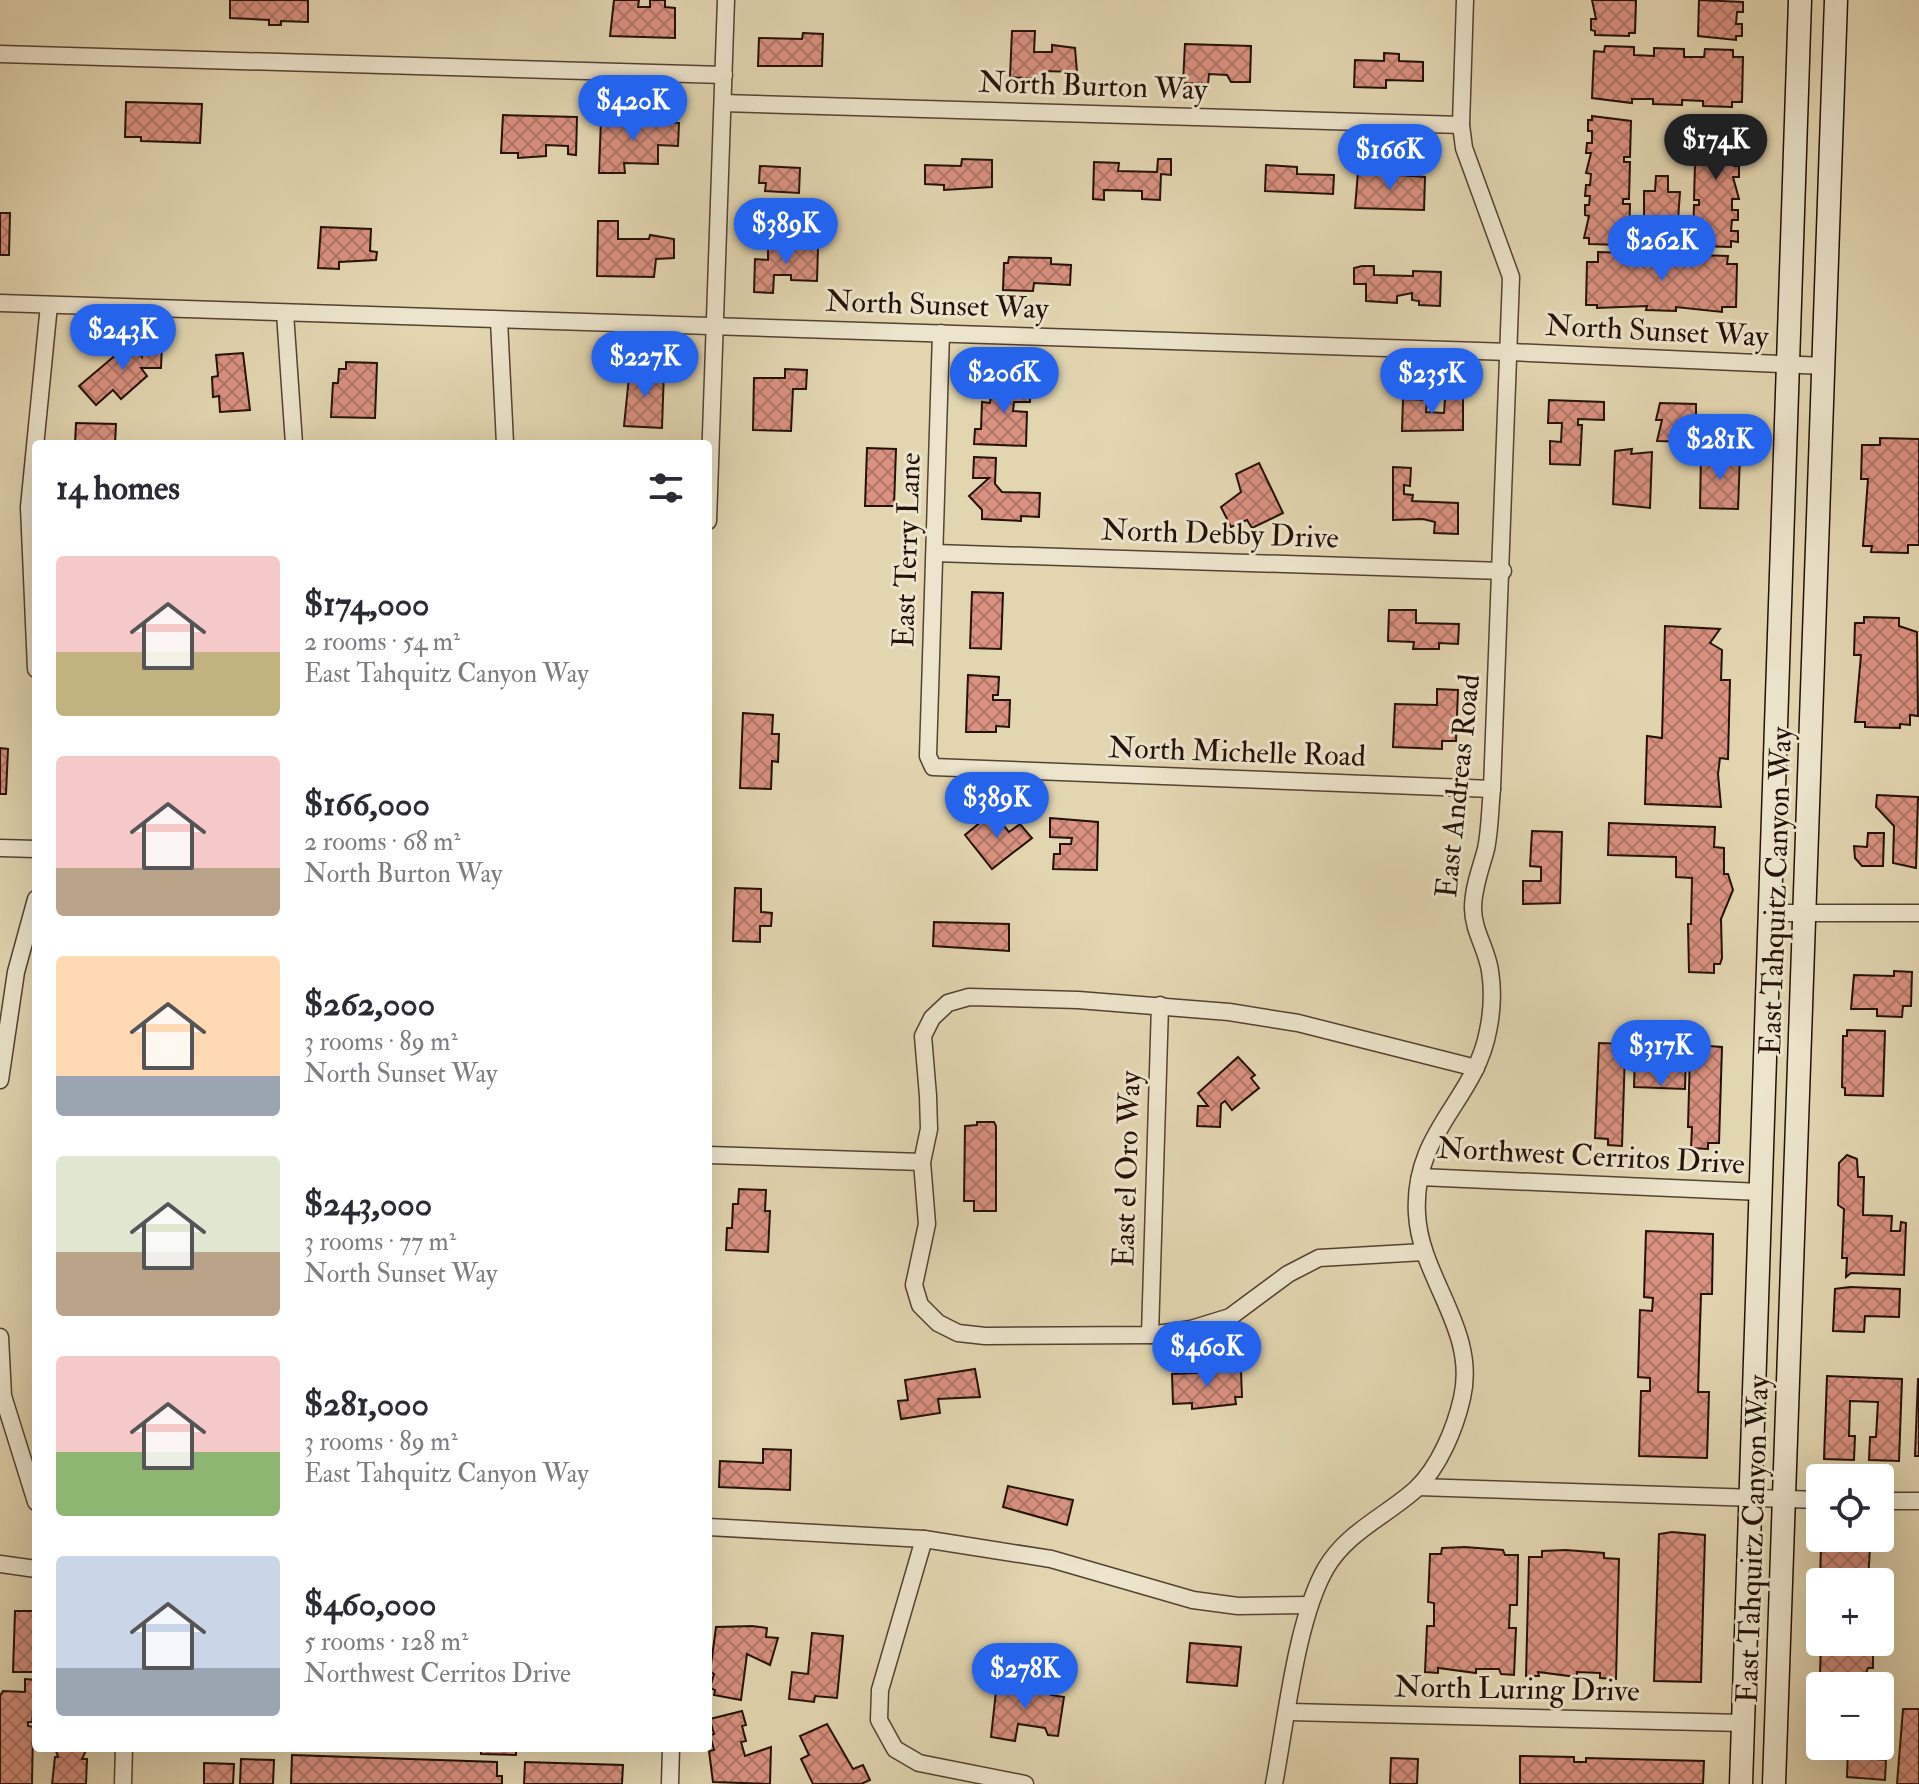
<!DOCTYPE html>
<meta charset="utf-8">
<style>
:root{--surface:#fff;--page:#f7f7f7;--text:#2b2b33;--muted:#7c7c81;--accent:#2563eb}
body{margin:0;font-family:"IM FELL Double Pica",serif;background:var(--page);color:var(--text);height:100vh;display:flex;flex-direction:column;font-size:30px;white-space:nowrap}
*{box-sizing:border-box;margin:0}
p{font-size:26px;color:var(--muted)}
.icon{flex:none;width:44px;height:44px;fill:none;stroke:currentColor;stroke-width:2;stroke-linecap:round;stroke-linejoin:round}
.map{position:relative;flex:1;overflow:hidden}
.panel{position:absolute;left:32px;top:440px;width:680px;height:1312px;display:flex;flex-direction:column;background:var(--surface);border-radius:8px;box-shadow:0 8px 32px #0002}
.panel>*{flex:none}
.controls{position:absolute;left:1806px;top:1464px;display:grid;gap:16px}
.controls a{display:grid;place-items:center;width:88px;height:88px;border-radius:8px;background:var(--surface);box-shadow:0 8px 32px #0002;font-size:40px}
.price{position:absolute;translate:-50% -68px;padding:0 18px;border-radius:28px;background:var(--accent);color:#fff;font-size:26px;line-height:52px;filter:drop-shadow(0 2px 4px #0008)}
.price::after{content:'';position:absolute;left:50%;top:48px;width:24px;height:18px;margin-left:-12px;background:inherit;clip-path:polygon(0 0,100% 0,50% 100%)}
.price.active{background:#222;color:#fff}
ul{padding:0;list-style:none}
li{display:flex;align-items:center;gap:24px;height:200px;padding:0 24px}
li span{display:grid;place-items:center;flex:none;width:224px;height:160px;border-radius:8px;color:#555}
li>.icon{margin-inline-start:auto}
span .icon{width:96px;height:96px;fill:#fffc;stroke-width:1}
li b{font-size:34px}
h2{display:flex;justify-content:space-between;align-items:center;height:96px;padding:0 24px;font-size:34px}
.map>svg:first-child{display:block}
.building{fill:url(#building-cross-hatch);stroke:#241108;stroke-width:2}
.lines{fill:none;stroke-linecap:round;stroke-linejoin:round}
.street-casing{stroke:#544232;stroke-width:19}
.secondary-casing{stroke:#241108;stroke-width:25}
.street{stroke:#ece4cc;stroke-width:16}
.secondary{stroke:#ece4cc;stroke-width:22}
.labels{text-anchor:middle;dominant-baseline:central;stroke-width:6;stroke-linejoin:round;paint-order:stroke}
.street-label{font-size:30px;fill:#241108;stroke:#ece4cc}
</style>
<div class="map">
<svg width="1919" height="1784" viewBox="0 0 1919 1784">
<defs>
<pattern id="building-cross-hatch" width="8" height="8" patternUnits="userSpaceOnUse" patternTransform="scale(2)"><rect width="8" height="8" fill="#da9281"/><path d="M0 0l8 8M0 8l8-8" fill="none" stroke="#b17668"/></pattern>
</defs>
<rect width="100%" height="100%" fill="#e2d6b1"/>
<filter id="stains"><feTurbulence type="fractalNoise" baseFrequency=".0025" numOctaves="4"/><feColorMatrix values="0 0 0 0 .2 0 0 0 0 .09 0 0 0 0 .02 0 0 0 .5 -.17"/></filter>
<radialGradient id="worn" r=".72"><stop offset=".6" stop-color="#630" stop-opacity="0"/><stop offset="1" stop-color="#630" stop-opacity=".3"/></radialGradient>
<g class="building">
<polygon points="230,0 308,0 308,22 281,21 281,25 269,25 269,20 230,18"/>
<polygon points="614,0 639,0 638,7 650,7 650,0 665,0 665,7 675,8 675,38 610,36"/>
<polygon points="1592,0 1636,0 1635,33 1629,33 1629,36 1595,35 1595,31 1591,30 1591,19 1596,19"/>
<polygon points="1699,0 1743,2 1743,12 1737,12 1736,24 1742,24 1742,36 1736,36 1736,40 1698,36"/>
<polygon points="1012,31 1035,31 1034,52 1052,52 1052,45 1075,48 1077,72 1042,71 1041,79 1010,77"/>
<polygon points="803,33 823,34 822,66 758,66 759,38 802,39"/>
<polygon points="1185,44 1251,46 1250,82 1231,82 1227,75 1209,74 1208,84 1183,83"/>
<polygon points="1605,46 1634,47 1634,55 1654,56 1654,48 1684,49 1684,57 1704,57 1705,49 1733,50 1733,57 1743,57 1742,102 1732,102 1732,107 1703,106 1703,101 1682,100 1682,105 1653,104 1653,99 1632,99 1632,103 1592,98 1594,51 1604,52"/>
<polygon points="1384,53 1399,54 1399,61 1423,62 1423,81 1386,80 1386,88 1354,87 1355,60 1384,61"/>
<polygon points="126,102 202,104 200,143 141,141 141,137 125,137"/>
<polygon points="503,115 577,117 576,155 568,154 568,146 546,145 546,156 518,158 518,153 501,153"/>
<polygon points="1592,116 1631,121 1630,157 1624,157 1624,162 1630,162 1629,199 1623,199 1623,204 1630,204 1629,241 1622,241 1622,245 1589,244 1589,238 1584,238 1589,216 1585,215 1585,205 1589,205 1590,196 1585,196 1586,185 1590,185 1591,174 1586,173 1591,153 1586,153 1587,143 1592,143 1592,131 1588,131 1588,120 1592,120"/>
<polygon points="1702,118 1735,119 1735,123 1741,123 1741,135 1735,134 1734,149 1740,149 1740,157 1734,157 1734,166 1739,166 1739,177 1733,177 1739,199 1732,199 1732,210 1738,210 1738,220 1732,220 1731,231 1738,231 1738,242 1731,241 1731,247 1698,246 1698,242 1693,242 1694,205 1699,205 1699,200 1694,200 1695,163 1700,163 1701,158 1695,158 1697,120"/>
<polygon points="601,119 679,123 678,146 658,145 658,164 624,163 625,173 599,173"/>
<polygon points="962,159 992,160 992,187 944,190 944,185 925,184 925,165 961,166"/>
<polygon points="1158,159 1171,159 1171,175 1161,174 1160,200 1142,199 1142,191 1104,190 1104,200 1093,199 1094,162 1119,163 1118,171 1157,172"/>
<polygon points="1266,165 1297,167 1297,174 1334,175 1333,194 1265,191"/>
<polygon points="760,166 800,168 799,193 765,191 766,183 759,183"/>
<polygon points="1358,172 1425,177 1424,210 1355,208"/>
<polygon points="1656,176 1668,176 1668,192 1680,192 1677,234 1653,228 1653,233 1644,233 1644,191 1655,191"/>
<polygon points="0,213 10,213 9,255 0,255"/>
<polygon points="598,221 618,221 618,239 649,239 650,235 674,239 674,258 656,259 654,277 597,276"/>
<polygon points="321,227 371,229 370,251 377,252 376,260 339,262 339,269 318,268"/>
<polygon points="768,246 818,248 817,281 791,280 791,275 774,275 773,293 754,292 755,259 768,260"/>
<polygon points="1598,252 1628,253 1628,262 1648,262 1648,253 1676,254 1676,261 1698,262 1698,255 1728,256 1727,264 1737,264 1736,307 1722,307 1722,312 1676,307 1676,311 1646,310 1647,306 1597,308 1597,305 1586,305 1587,262 1598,262"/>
<polygon points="1009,257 1051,258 1051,264 1071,265 1070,285 1034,283 1033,291 1003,290 1004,263 1008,263"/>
<polygon points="1362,266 1374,266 1374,275 1413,276 1413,271 1441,272 1440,306 1419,305 1419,301 1412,300 1412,293 1397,296 1397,303 1366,301 1366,284 1354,284 1354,268"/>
<polygon points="130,343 142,357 143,343 162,343 161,368 141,368 147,376 121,399 113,390 96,405 79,386"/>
<polygon points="243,353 250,410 220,412 219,396 213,397 212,377 218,376 216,355"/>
<polygon points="346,362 377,363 375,418 331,417 333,383 338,383 339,369 346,369"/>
<polygon points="635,369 664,370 662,428 624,426 629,377 635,377"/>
<polygon points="785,369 807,370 806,389 793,389 791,431 753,430 754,378 785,378"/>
<polygon points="992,380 1030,381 1030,402 1014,402 1013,411 1027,412 1026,446 974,444 975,429 981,429 982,402 990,403"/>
<polygon points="1445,398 1463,398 1463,430 1402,431 1403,399 1427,400 1426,412 1444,413"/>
<polygon points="1549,400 1604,402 1604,420 1578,419 1578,425 1582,425 1580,465 1550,464 1550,441 1561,442 1562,423 1548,423"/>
<polygon points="1660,403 1696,404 1696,442 1657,441 1662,420 1656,420"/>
<polygon points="76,423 116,424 115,444 75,444"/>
<polygon points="1880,438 1919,439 1919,545 1908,545 1908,553 1871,552 1872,546 1863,546 1868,479 1861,479 1862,445 1880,445"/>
<polygon points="867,448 896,449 894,506 865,506"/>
<polygon points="1632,449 1631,454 1652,452 1650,508 1613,504 1615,451"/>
<polygon points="1722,453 1740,456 1738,509 1700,508 1701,454 1722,458"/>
<polygon points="974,457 996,458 995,484 1002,492 1040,493 1039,517 1021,516 1021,521 982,519 982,510 969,496 989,478 973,478"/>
<polygon points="1259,463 1283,513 1252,528 1247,520 1231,527 1221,507 1241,492 1236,474"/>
<polygon points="1393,467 1411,468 1410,486 1404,485 1404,494 1413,495 1412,501 1458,503 1458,534 1434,533 1435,522 1423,519 1393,520"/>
<polygon points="972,592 1003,593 1001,649 970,648"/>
<polygon points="1389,610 1416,610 1416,623 1459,624 1458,644 1439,643 1439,649 1413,649 1414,642 1388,641"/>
<polygon points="1864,617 1899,618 1899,626 1917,632 1918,716 1910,715 1910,725 1900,724 1900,728 1865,727 1865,722 1855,722 1861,655 1854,655 1855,623 1864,623"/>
<polygon points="1665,626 1720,629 1710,643 1722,650 1721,680 1730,680 1728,759 1720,758 1718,774 1721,807 1645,804 1647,736 1662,738"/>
<polygon points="968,675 999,677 998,695 993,695 993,700 1010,700 1009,727 996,726 996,732 966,732"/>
<polygon points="1437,689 1458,690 1456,741 1442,741 1442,749 1393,747 1395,704 1437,705"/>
<polygon points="743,713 773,715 772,734 779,734 778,762 772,761 771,789 740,788"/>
<polygon points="0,748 8,749 6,794 0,794"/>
<polygon points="1877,795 1918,797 1916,868 1893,863 1894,826 1876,807"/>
<polygon points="993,812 1009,832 1020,824 1032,838 992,869 965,835"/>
<polygon points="1050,818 1098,822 1097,870 1053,869 1054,854 1060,854 1060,844 1071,844 1072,838 1050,837"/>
<polygon points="1609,823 1715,827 1714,847 1724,848 1724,874 1728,874 1733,890 1721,919 1722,958 1720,964 1714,964 1714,973 1689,972 1688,924 1691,924 1692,878 1676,877 1676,857 1608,855"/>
<polygon points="1532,831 1562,832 1560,903 1523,904 1523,881 1541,881 1541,867 1530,866"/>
<polygon points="1868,833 1884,833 1883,866 1862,866 1855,858 1854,846 1867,847"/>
<polygon points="735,888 761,889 761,912 772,913 771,926 760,926 760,942 733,941"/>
<polygon points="934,922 1009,924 1009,951 933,946"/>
<polygon points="1894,971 1912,972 1911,1006 1903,1006 1902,1017 1877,1016 1877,1009 1851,1009 1854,975 1894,976"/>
<polygon points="1847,1030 1885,1031 1883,1096 1845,1095 1845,1088 1842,1087 1843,1036 1847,1036"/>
<polygon points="1599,1043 1626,1044 1625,1048 1695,1051 1695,1045 1722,1047 1719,1143 1708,1143 1708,1149 1691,1148 1692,1127 1688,1127 1690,1054 1686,1054 1685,1089 1634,1087 1635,1052 1625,1052 1622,1146 1608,1145 1608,1139 1595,1138"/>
<polygon points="1238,1057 1255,1075 1251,1078 1259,1088 1232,1110 1225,1101 1221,1104 1220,1127 1197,1126 1198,1106 1208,1106 1198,1093"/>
<polygon points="977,1122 994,1122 996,1126 996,1211 974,1211 974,1201 964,1201 965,1126 977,1125"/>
<polygon points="1847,1155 1857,1159 1858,1177 1864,1177 1863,1215 1892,1216 1891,1231 1900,1231 1901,1222 1906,1223 1904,1275 1851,1273 1846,1277 1847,1258 1842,1258 1844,1209 1838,1205 1839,1163"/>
<polygon points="739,1189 766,1190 765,1211 770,1211 768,1252 726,1250 727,1228 732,1228 733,1204 738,1204"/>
<polygon points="1646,1231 1713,1234 1712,1294 1701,1294 1698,1392 1709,1392 1707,1458 1639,1456 1641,1391 1650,1391 1650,1378 1638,1377 1640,1310 1652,1311 1653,1298 1644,1297"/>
<polygon points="1850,1287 1900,1289 1899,1317 1865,1316 1864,1332 1833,1331 1835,1289"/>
<polygon points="975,1369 980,1397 938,1399 940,1413 901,1419 898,1401 908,1400 905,1380"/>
<polygon points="1241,1371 1242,1397 1235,1397 1236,1404 1192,1409 1192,1403 1173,1404 1172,1374"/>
<polygon points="1827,1376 1902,1379 1899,1461 1869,1460 1870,1437 1876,1437 1878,1402 1850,1401 1849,1436 1855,1436 1854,1460 1824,1459"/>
<polygon points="1918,1379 1919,1379 1919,1456 1915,1456"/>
<polygon points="763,1449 791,1450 790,1490 719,1487 720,1461 763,1463"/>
<polygon points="1008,1486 1073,1500 1067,1525 1003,1507"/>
<polygon points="1672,1532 1705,1535 1701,1682 1654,1681 1659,1534"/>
<polygon points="1821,1545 1870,1547 1868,1582 1820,1582"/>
<polygon points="1465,1547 1503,1550 1505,1555 1518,1555 1517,1605 1510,1605 1509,1628 1516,1628 1514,1675 1501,1674 1499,1669 1476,1669 1476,1673 1438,1668 1438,1673 1425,1672 1427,1626 1434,1626 1434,1603 1428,1602 1430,1554 1441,1554 1442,1548"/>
<polygon points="1566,1550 1604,1553 1604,1558 1619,1559 1616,1679 1600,1678 1600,1673 1577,1672 1577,1677 1538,1672 1539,1676 1526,1676 1529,1557 1542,1557 1542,1551"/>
<polygon points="15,1611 36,1611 36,1672 13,1672"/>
<polygon points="752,1626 767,1628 766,1637 778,1638 770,1665 747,1654 741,1700 714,1695 715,1690 710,1688 714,1674 710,1672 716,1627"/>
<polygon points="812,1633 843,1636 837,1698 815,1696 814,1702 789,1699 792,1672 808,1674"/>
<polygon points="1821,1642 1873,1642 1873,1668 1868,1668 1865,1676 1820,1675"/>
<polygon points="1190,1643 1241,1647 1237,1686 1187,1682"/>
<polygon points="25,1679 36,1680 32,1722 28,1722 28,1726 33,1727 32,1784 0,1784 0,1696 3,1691 25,1692"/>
<polygon points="997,1682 1052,1691 1051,1695 1064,1697 1058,1736 1048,1735 1045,1728 1018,1724 1015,1741 991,1737"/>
<polygon points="1903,1709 1919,1709 1919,1784 1897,1784"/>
<polygon points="742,1711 746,1725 742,1726 746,1741 741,1742 745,1756 771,1747 770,1784 713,1782 709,1751 714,1750 710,1735 714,1734 710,1719"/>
<polygon points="827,1724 853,1769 863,1765 870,1780 861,1784 813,1784 801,1759 809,1755 800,1736"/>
<polygon points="1848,1746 1875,1746 1875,1759 1886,1760 1885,1780 1847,1777"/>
<polygon points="87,1748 82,1759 87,1759 86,1784 52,1784 55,1757 58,1757 55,1748"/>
<polygon points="468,1748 530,1748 516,1750 516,1755 481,1754 481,1750"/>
<polygon points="292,1755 497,1762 497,1776 502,1776 502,1784 291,1784"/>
<polygon points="1520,1756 1574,1757 1574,1762 1586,1762 1586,1758 1704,1761 1703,1784 1520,1784"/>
<polygon points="1391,1758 1418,1759 1417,1784 1390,1784"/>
<polygon points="241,1759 274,1760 273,1784 240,1784"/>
<polygon points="525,1762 623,1765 622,1784 524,1784"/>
<polygon points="204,1763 234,1764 233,1784 204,1784"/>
</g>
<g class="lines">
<g class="street-casing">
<g id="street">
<polyline points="0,54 724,75"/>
<polyline points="723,103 1461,125"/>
<polyline points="0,303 1510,352 1825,366"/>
<polyline points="285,313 294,444"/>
<polyline points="499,320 505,444"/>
<polyline points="941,333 928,756 933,767 1492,789"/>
<polyline points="708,521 726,0"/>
<polyline points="935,553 1503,571"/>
<polyline points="36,669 29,507 49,305"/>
<polyline points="0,848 36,849"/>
<polyline points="1770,913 1919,913"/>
<polyline points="0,1080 16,972 36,899"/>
<polyline points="708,1155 922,1162"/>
<polyline points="1420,1177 1761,1192"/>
<polyline points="1424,1252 1319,1258 1288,1274 1230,1317 1191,1329 1150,1335 985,1336 958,1333 938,1323 920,1305 914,1285 927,1224 922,1162 929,1129 928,1096 923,1036 932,1018 948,1003 969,997 1078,1000 1229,1012 1298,1023 1476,1068"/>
<polyline points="1150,1335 1160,1005"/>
<polyline points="0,1337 3,1396 36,1502"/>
<polyline points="1418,1487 1820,1500"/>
<polyline points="1880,1501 1919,1501"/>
<polyline points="708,1527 924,1539 1051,1559 1193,1600 1238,1606 1309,1605"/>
<polyline points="924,1539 880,1690 879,1720 895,1749 919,1763 1025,1784"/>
<polyline points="0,1564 36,1569"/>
<polyline points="1289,1712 1743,1723"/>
<polyline points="123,1784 124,1748"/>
<polyline points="670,1784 671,1748"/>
<path d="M1274,1784C1286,1722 1296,1620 1326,1568C1347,1532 1386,1516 1416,1489C1439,1467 1455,1429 1462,1398C1478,1330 1420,1278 1417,1214C1412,1132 1475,1101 1488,1031C1492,1012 1493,990 1490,971C1487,949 1473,931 1473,908C1473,888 1481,868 1486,849C1490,830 1490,808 1492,789L1511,277L1464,148L1461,125L1465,0"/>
</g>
</g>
<g class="secondary-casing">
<g id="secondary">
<polyline points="1741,1784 1800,0"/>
<polyline points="1774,1784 1836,0"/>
</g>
</g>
<use href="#street" class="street"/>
<use href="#secondary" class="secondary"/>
</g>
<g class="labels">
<g class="street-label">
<text transform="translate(1093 86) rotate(2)">North Burton Way</text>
<text transform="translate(937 305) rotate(2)">North Sunset Way</text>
<text transform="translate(1657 331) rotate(3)">North Sunset Way</text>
<text transform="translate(1220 534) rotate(2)">North Debby Drive</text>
<text transform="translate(907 550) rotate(-88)">East Terry Lane</text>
<text transform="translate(1237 752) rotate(2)">North Michelle Road</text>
<text transform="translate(1458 786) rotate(-84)">East Andreas Road</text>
<text transform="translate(1776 891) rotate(-88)">East Tahquitz Canyon Way</text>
<text transform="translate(1591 1156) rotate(3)">Northwest Cerritos Drive</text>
<text transform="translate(1127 1169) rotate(-88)">East el Oro Way</text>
<text transform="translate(1753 1539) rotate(-88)">East Tahquitz Canyon Way</text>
<text transform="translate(1517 1689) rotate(1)">North Luring Drive</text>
</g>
</g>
<rect width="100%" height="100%" filter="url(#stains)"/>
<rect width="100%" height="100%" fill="url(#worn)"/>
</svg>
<div class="controls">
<a><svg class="icon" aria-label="locate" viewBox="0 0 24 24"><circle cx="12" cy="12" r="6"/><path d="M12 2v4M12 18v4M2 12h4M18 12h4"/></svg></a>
<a>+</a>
<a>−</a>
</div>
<b class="price" style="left:633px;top:143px">$420K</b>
<b class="price active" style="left:1716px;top:182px">$174K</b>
<b class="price" style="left:1390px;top:192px">$166K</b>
<b class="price" style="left:786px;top:266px">$389K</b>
<b class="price" style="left:1662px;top:283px">$262K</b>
<b class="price" style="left:123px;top:372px">$243K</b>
<b class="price" style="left:645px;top:399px">$227K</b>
<b class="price" style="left:1004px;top:415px">$206K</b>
<b class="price" style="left:1432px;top:416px">$235K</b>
<b class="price" style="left:1720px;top:482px">$281K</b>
<b class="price" style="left:997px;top:840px">$389K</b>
<b class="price" style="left:1661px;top:1088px">$317K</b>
<b class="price" style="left:1207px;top:1389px">$460K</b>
<b class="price" style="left:1025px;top:1711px">$278K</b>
<section class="panel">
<h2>14 homes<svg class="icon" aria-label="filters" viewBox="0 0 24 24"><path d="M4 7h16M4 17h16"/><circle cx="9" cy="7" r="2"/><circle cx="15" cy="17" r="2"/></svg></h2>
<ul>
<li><span style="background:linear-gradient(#f6c9c9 60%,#c2b280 0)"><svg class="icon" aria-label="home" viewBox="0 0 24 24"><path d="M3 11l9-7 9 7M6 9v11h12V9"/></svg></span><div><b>$174,000</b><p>2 rooms · 54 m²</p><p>East Tahquitz Canyon Way</p></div></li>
<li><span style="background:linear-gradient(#f6c9c9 70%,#b9a48a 0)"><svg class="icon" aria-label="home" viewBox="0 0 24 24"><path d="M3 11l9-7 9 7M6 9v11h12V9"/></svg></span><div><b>$166,000</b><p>2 rooms · 68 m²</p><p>North Burton Way</p></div></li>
<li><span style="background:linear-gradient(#ffd9b3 75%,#9aa5b1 0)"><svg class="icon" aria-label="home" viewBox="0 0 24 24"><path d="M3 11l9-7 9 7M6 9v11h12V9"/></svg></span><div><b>$262,000</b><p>3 rooms · 89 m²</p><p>North Sunset Way</p></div></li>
<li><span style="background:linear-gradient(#dfe7d0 60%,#b9a48a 0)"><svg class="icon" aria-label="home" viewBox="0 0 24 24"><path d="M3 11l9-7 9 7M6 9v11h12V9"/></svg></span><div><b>$243,000</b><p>3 rooms · 77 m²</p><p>North Sunset Way</p></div></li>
<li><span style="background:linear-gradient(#f6c9c9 60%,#8fb573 0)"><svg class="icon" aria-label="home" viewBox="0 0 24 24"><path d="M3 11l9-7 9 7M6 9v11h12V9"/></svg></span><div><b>$281,000</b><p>3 rooms · 89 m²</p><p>East Tahquitz Canyon Way</p></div></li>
<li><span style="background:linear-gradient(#c9d6e8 70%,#9aa5b1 0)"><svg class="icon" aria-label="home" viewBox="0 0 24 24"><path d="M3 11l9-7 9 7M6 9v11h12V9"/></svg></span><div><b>$460,000</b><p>5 rooms · 128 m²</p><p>Northwest Cerritos Drive</p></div></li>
</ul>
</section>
</div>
